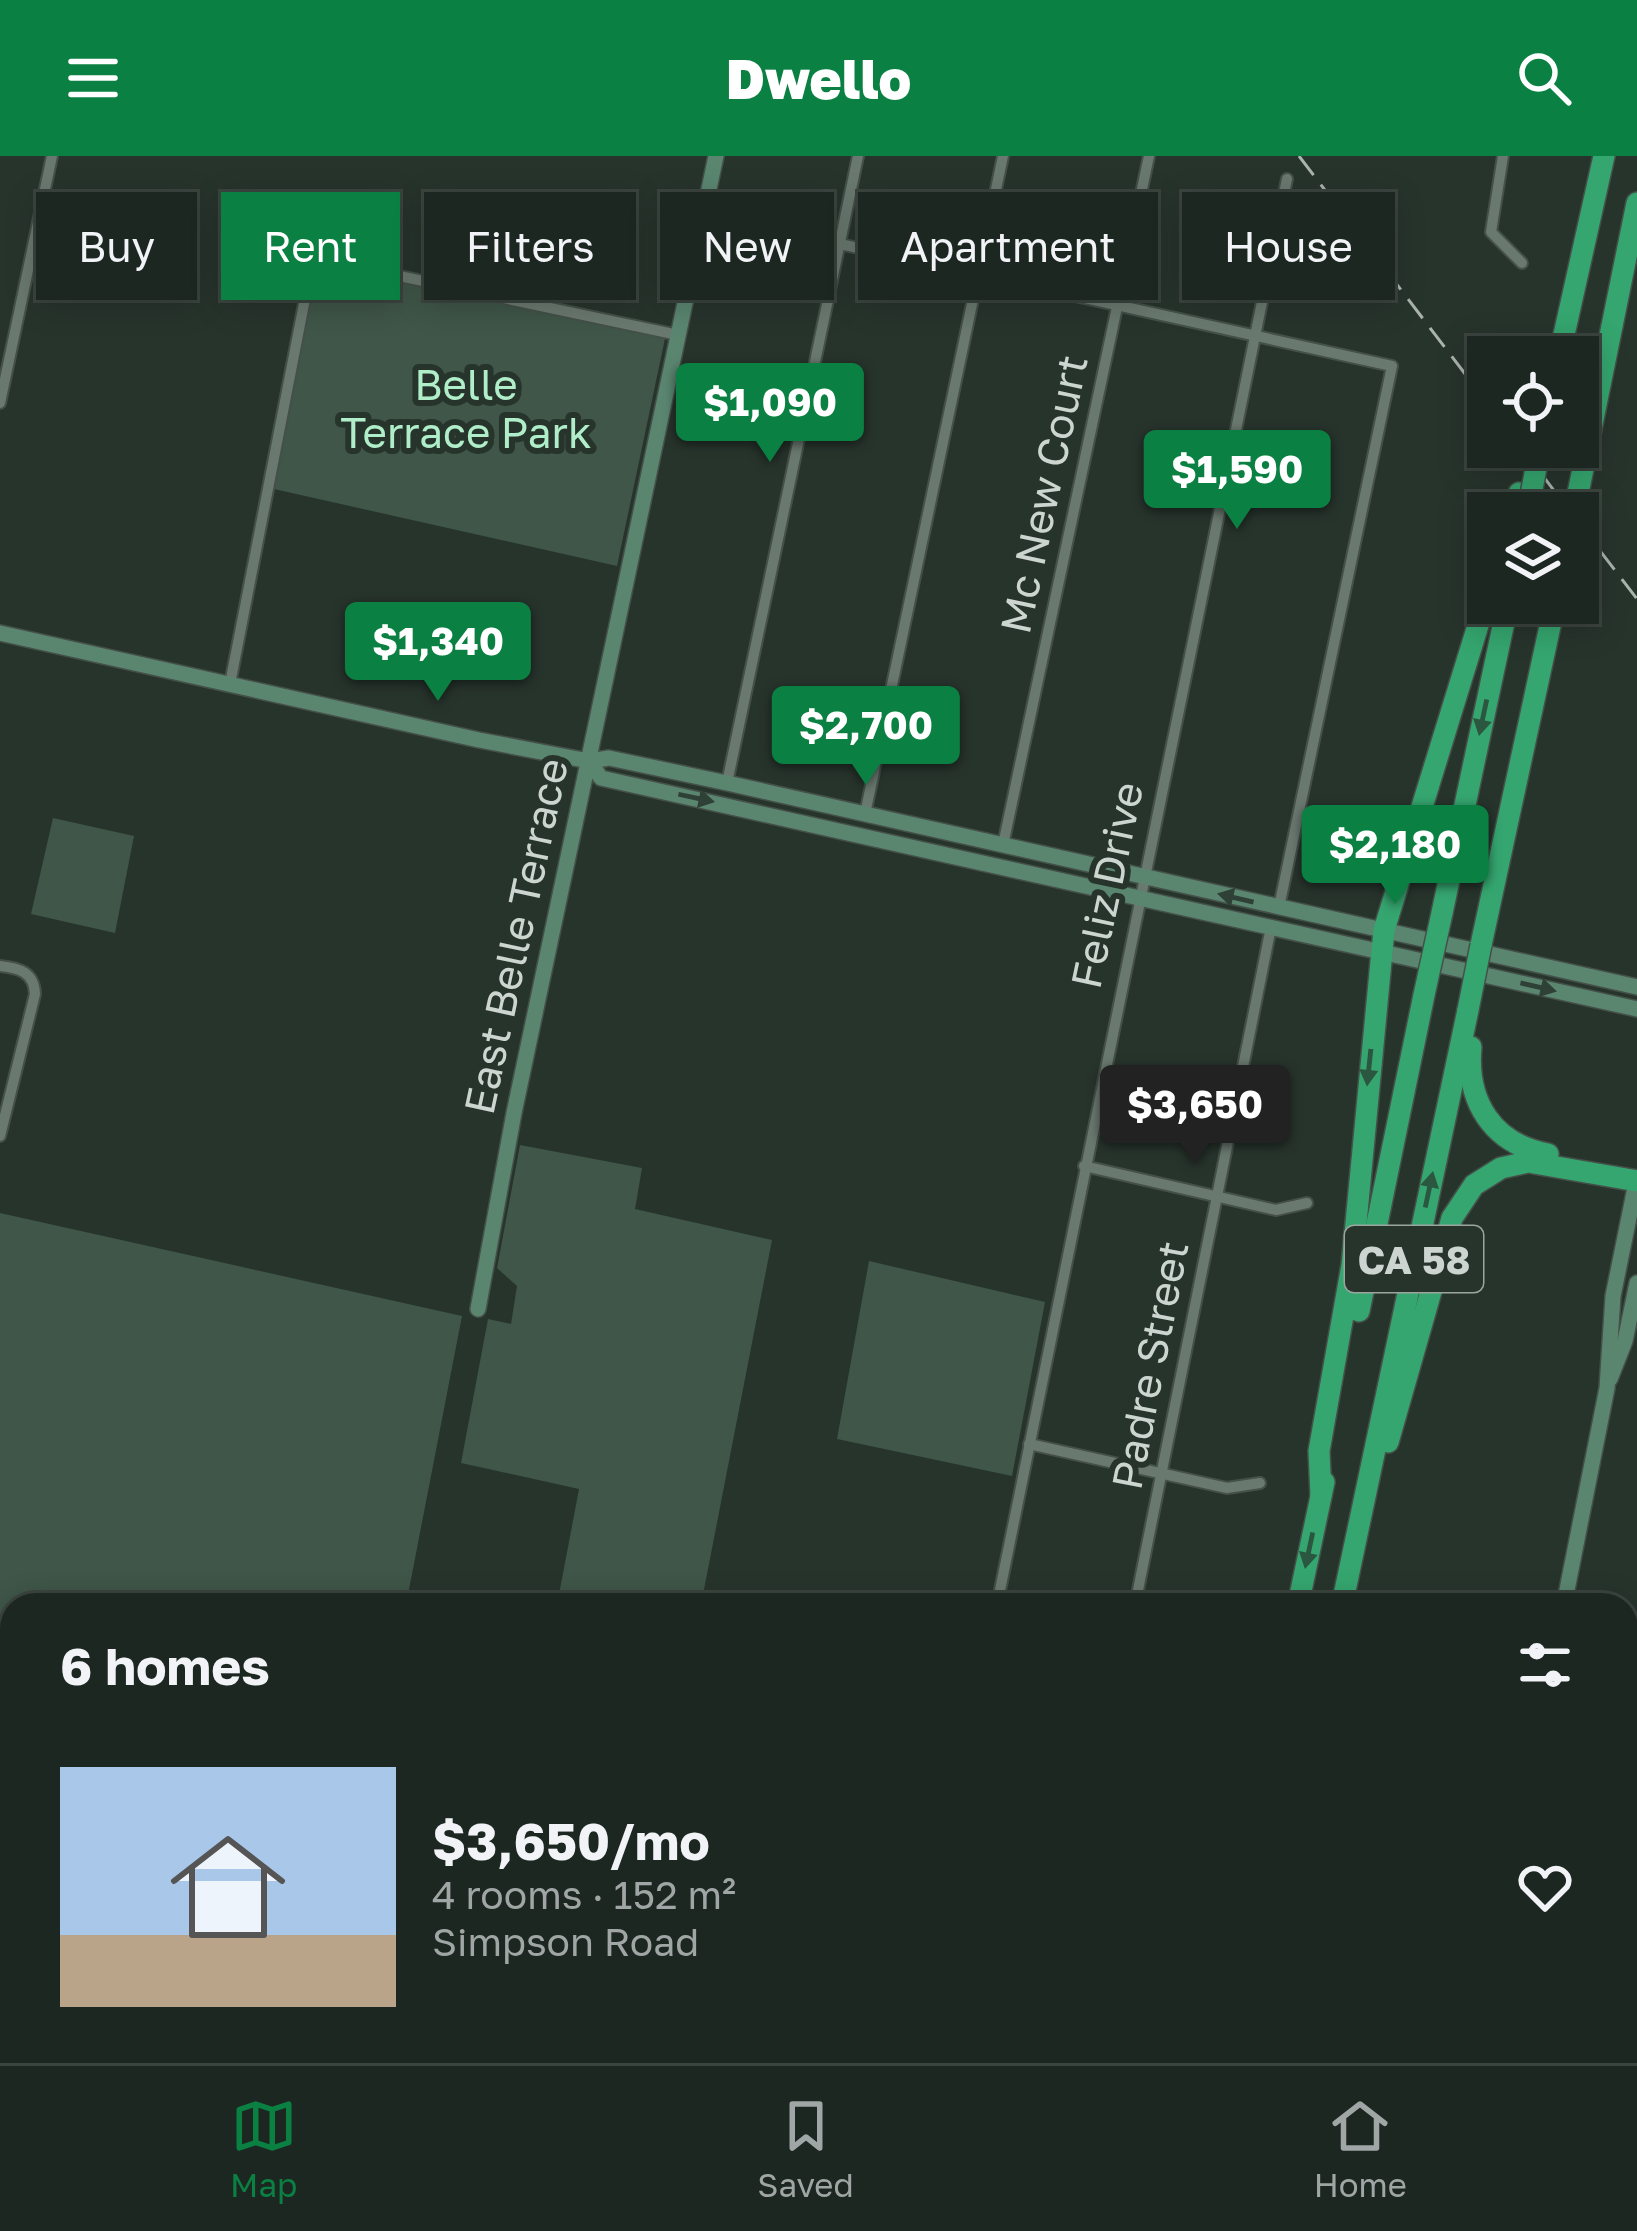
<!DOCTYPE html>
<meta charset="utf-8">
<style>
:root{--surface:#1d2721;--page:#252f2a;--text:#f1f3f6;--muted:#a0a5a5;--line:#3b443f;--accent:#0b8043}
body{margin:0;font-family:"Golos Text",sans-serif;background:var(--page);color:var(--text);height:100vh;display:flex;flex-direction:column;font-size:45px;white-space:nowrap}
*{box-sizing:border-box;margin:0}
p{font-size:39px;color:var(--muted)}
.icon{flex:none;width:66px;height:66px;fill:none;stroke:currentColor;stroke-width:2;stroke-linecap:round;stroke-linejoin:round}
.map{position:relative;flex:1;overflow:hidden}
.details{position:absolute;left:0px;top:1437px;width:1638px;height:471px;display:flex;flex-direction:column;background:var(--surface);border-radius:36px 36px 0 0;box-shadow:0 6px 30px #0003,0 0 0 3px var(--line)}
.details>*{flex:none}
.top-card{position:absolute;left:36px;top:36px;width:1566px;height:108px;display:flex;gap:24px}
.fabs{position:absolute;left:1467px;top:180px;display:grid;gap:24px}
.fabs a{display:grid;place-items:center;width:132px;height:132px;border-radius:0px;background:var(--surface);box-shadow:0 6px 30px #0003,0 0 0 3px var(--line);font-size:60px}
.price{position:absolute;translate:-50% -102px;padding:0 27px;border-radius:12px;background:var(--accent);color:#fff;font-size:39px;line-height:78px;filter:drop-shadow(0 3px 6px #0008)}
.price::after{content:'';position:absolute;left:50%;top:72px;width:36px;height:27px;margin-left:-18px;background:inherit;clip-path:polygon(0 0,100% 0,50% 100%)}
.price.current{background:#222;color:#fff}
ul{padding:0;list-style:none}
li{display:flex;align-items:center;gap:36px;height:300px;padding:0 60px}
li+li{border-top:3px solid var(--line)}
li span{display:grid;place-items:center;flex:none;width:336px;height:240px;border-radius:0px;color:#555}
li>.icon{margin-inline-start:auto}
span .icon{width:144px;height:144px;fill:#fffc;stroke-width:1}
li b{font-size:51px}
h2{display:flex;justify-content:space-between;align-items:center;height:144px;padding:0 60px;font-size:51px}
.tag{padding:0 42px;border-radius:0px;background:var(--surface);box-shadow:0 6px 30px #0003,0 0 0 3px var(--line);font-size:42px;line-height:108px}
.tag.current{background:var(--accent);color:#fff}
header{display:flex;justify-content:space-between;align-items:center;height:156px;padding:0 60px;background:var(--accent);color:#fff;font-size:54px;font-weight:800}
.dock{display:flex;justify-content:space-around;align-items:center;height:168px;border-top:3px solid var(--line);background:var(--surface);font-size:33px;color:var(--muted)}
.dock a{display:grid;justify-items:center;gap:6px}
.dock .current{color:var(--accent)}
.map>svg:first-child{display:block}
.green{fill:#3f5648}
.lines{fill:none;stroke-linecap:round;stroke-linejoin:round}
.street-casing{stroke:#445049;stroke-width:14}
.secondary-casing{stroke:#445049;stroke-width:18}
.highway-casing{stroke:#445049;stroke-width:24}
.street{stroke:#6a7970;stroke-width:10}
.secondary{stroke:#5a8670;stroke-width:15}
.highway{stroke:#35a66f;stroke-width:21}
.rail{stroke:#aab3ae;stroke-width:3;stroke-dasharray:24 12;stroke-linecap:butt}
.secondary-bridge-casing{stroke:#445049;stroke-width:18;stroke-linecap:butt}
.highway-bridge-casing{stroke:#445049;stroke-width:24;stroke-linecap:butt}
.secondary-bridge{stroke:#5a8670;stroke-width:15}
.highway-bridge{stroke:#35a66f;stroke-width:21}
.oneway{fill:#2b5640}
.oneway2{fill:#2f4036}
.labels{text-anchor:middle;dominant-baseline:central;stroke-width:12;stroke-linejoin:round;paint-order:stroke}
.shield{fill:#27342c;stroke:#9ba59f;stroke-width:3}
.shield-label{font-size:39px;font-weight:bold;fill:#cdd5d0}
.park-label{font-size:42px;fill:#afeec8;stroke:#27342c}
.street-label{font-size:42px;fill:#cdd5d0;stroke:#27342c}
</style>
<header><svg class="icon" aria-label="menu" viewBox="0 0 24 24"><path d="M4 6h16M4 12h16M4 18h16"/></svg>Dwello<svg class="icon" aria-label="search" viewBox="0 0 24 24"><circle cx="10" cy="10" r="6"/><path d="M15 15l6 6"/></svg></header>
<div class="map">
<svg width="1637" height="1907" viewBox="0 0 1637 1907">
<rect width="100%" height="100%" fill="#27342c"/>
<g class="green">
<polygon points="314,96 667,173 617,410 265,331"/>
<polygon points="53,662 134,680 115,777 31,758"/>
<polygon points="520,989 642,1012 635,1053 772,1084 701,1449 557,1449 579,1333 461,1307 488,1163 511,1168 517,1130 497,1112"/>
<polygon points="0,1057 462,1160 406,1449 12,1449 12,1896 320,1896 318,1907 0,1907"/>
<polygon points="869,1105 1045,1146 1012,1320 837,1283"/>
<polygon points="840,1896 1067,1896 1118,1907 851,1907"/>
</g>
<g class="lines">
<g class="street-casing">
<g id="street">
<polyline points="1503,0 1491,76 1522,107"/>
<polyline points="701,70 772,85 840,88 1392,210 1279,751"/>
<polyline points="0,247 52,0"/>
<polyline points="230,528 310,117 333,106 678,179"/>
<polyline points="727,627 858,0"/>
<polyline points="865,658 1003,0"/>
<polyline points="1003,689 1149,0"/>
<path d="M0,810C19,812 34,816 35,838L0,980"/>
<polyline points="1084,1010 1276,1054 1307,1047"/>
<polyline points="1029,1288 1227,1332 1260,1327"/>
<polyline points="997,1449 1287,23"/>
<polyline points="1135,1449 1271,771"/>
</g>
</g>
<g class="secondary-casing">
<g id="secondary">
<polyline points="0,477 479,584 589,605 609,602 727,627 1637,831"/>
<polyline points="589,605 601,622 1637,853"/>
<polyline points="478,1153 514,957 716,0"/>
<polyline points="1610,1223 1625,1185 1637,1127"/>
<polyline points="1564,1449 1607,1232 1613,1140 1637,1022"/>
<polyline points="331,1907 333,1896"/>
<polyline points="1475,1907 1477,1896"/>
</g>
</g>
<g class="highway-casing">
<g id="highway">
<polyline points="1559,201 1604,0"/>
<polyline points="1513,357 1519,337"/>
<polyline points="1574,357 1637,47"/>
<polyline points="1442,757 1508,447"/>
<polyline points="1481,789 1555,447"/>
<path d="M1471,891C1466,945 1492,988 1548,998"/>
<polyline points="1359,1155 1424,839"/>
<polyline points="1388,1286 1452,1062 1474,1029 1501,1012 1528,1006 1637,1025"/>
<polyline points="1321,1340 1319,1295 1352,1109 1384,774 1488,437"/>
<polyline points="1298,1449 1324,1326"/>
<polyline points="1342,1449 1468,854"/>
<polyline points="1242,1907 1244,1896"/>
</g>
</g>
<use href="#street" class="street"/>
<use href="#secondary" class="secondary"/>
<use href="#highway" class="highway"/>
<g class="rail">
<polyline points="1299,0 1488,248"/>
<polyline points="1521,291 1571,357"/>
<polyline points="1578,366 1637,443"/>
</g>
<g class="secondary-bridge-casing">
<polyline id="secondary-bridge" points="1173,1897 1220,1907"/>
</g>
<g class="highway-bridge-casing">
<g id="highway-bridge">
<polyline points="1529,349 1540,291"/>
<polyline points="1424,839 1442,757"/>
<polyline points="1468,854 1481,789"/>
</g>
</g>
<use href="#secondary-bridge" class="secondary-bridge"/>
<use href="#highway-bridge" class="highway-bridge"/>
</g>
<defs><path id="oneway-solid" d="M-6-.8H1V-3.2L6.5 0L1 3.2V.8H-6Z" transform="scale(3)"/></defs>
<g class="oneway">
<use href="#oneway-solid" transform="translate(1483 561) rotate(102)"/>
<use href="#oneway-solid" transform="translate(1369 911) rotate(96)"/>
<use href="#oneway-solid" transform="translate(1429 1034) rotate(-78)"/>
<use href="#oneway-solid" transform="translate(1309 1394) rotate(102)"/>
</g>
<g class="oneway2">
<use href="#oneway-solid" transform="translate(696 642) rotate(12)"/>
<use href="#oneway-solid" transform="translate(1236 742) rotate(-167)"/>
<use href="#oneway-solid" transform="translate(1538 831) rotate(13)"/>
</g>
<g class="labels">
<rect class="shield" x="1345" y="1070" width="138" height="66" rx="9"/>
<g class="shield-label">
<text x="1414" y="1103">CA 58</text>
</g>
<g class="park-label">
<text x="466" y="228">Belle<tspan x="466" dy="48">Terrace Park</tspan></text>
</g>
<g class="street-label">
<text transform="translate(1043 338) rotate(-78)">Mc New Court</text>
<text transform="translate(1106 729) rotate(-78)">Feliz Drive</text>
<text transform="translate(515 780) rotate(-78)">East Belle Terrace</text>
<text transform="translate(1149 1209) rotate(-79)">Padre Street</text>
</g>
</g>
</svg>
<div class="fabs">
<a><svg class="icon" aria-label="locate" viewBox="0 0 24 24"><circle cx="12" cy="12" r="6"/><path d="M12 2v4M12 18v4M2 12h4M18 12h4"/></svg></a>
<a><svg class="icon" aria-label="layers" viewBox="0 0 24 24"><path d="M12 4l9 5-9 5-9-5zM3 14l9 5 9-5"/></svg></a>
</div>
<b class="price" style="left:770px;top:309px">$1,090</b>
<b class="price" style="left:1237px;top:376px">$1,590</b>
<b class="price" style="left:438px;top:548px">$1,340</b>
<b class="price" style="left:866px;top:632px">$2,700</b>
<b class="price" style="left:1395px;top:751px">$2,180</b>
<b class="price current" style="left:1195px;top:1011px">$3,650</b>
<div class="top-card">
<a class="tag">Buy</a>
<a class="tag current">Rent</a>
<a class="tag">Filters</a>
<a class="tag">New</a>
<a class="tag">Apartment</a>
<a class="tag">House</a>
</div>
<section class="details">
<h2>6 homes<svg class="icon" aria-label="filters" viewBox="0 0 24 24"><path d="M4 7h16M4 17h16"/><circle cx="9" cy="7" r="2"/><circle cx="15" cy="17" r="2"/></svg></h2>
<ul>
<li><span style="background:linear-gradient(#a9c7e8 70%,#b9a48a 0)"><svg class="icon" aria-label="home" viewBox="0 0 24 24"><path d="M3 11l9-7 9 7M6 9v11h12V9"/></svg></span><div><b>$3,650/mo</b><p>4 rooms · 152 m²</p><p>Simpson Road</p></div><svg class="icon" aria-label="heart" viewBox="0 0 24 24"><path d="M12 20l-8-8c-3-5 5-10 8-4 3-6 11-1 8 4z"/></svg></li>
</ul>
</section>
</div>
<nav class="dock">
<a class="current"><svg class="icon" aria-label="map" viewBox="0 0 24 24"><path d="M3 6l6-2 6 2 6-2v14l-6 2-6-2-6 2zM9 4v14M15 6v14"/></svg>Map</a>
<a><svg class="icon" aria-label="saved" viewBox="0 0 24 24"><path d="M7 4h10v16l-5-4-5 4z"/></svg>Saved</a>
<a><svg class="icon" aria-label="home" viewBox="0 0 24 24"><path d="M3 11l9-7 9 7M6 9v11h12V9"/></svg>Home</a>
</nav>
